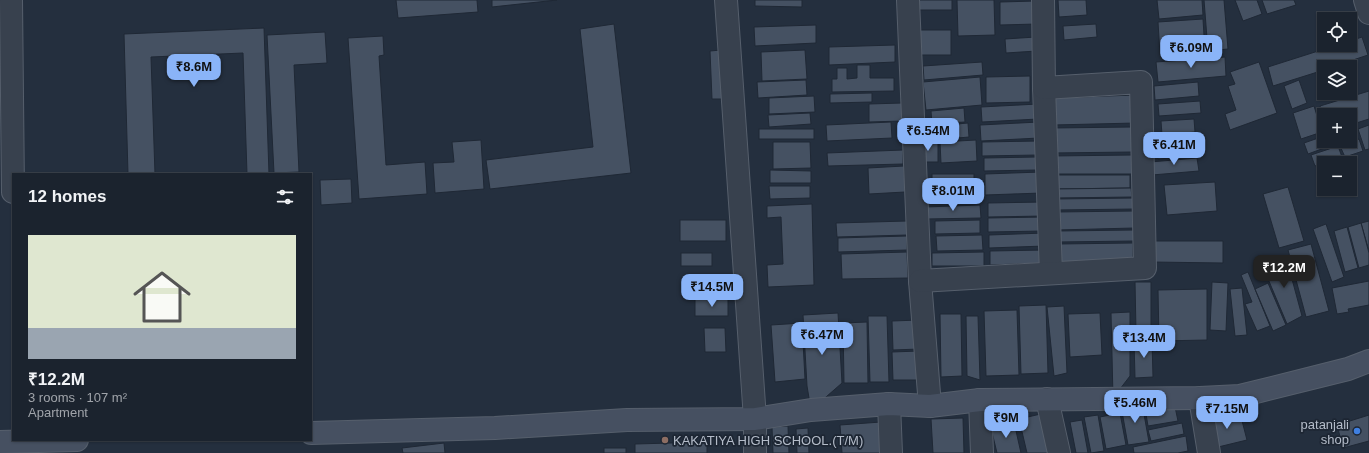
<!DOCTYPE html>
<meta charset="utf-8">
<style>
:root{--surface:#1b232e;--page:#282f3a;--text:#f1f3f6;--muted:#a0a4aa;--line:#39404a;--accent:#8ab4f8}
body{margin:0;font-family:Arial,sans-serif;background:var(--page);color:var(--text);height:100vh;display:flex;flex-direction:column;font-size:15px;white-space:nowrap}
*{box-sizing:border-box;margin:0}
p{font-size:13px;color:var(--muted)}
.icon{flex:none;width:22px;height:22px;fill:none;stroke:currentColor;stroke-width:2;stroke-linecap:round;stroke-linejoin:round}
.map{position:relative;flex:1;overflow:hidden}
.panel{position:absolute;left:12px;top:173px;width:300px;height:268px;display:flex;flex-direction:column;background:var(--surface);border-radius:0px;box-shadow:0 1px 3px #0004,0 0 0 1px var(--line)}
.panel>*{flex:none}
.buttons{position:absolute;left:1317px;top:12px;display:grid;gap:8px}
.buttons a{display:grid;place-items:center;width:40px;height:40px;border-radius:0px;background:var(--surface);box-shadow:0 1px 3px #0004,0 0 0 1px var(--line);font-size:20px}
.price{position:absolute;translate:-50% -34px;padding:0 9px;border-radius:8px;background:var(--accent);color:#111;font-size:13px;line-height:26px;filter:drop-shadow(0 1px 2px #0008)}
.price::after{content:'';position:absolute;left:50%;top:24px;width:12px;height:9px;margin-left:-6px;background:inherit;clip-path:polygon(0 0,100% 0,50% 100%)}
.price.current{background:#222;color:#fff}
ul{padding:0;list-style:none}
li{display:grid;align-content:center;gap:8px;height:212px;padding:0 16px}
li span{display:grid;place-items:center;height:124px;border-radius:0px;color:#555}
li>.icon{margin-inline-start:auto}
span .icon{width:72px;height:72px;fill:#fffc;stroke-width:1}
li b{font-size:17px}
h2{display:flex;justify-content:space-between;align-items:center;height:48px;padding:0 16px;font-size:17px}
.map>svg:first-child{display:block}
.building{fill:#455162;stroke:#1f2835}
.lines{fill:none;stroke-linecap:round;stroke-linejoin:round}
.minor-casing{stroke:#565f6c;stroke-width:24}
.secondary-casing{stroke:#565f6c;stroke-width:24}
.minor{stroke:#38414e;stroke-width:22}
.secondary{stroke:#465061;stroke-width:22}
.shop-dot{fill:#3f7fe0;stroke:#1d2633;stroke-width:1.5}
.education-dot{fill:#8d6e63;stroke:#1d2633;stroke-width:1.5}
.labels{text-anchor:middle;dominant-baseline:central;stroke-width:3.5;stroke-linejoin:round;paint-order:stroke}
.poi-label{font-size:13px;fill:#b4bcc9;stroke:#1d2633;text-anchor:end}
</style>
<div class="map">
<svg width="1369" height="453" viewBox="0 0 1369 453">
<rect width="100%" height="100%" fill="#242f3e"/>
<g class="building">
<polygon points="396,0 477,0 478,12 398,18"/>
<polygon points="492,0 557,0 492,7"/>
<polygon points="755,0 802,0 802,7 755,6"/>
<rect x="918" y="0" width="34" height="10"/>
<polygon points="957,0 994,0 995,35 958,36"/>
<polygon points="1058,0 1086,0 1087,15 1059,17"/>
<polygon points="1157,0 1202,0 1203,15 1159,19"/>
<polygon points="1204,0 1224,0 1228,49 1208,51"/>
<polygon points="1235,0 1257,0 1262,14 1243,21"/>
<polygon points="1262,0 1294,0 1296,5 1267,14"/>
<polygon points="1036,1 1037,24 1000,25 1000,2"/>
<polygon points="1203,19 1205,52 1160,55 1158,22"/>
<polygon points="614,24 631,173 490,189 486,160 593,147 580,29"/>
<polygon points="1096,24 1097,37 1064,40 1063,26"/>
<polygon points="816,25 816,43 755,46 754,27"/>
<polygon points="264,28 269,174 247,174 243,53 151,57 155,174 128,174 124,34"/>
<rect x="918" y="30" width="33" height="25"/>
<polygon points="325,32 327,63 294,65 299,172 274,173 267,35"/>
<polygon points="383,36 384,55 379,56 386,165 425,162 427,194 359,199 348,38"/>
<polygon points="1036,37 1037,51 1006,53 1005,39"/>
<polygon points="1362,37 1368,55 1332,67 1324,67 1324,70 1273,86 1268,67 1337,45 1350,45 1350,41"/>
<polygon points="895,45 895,62 829,65 829,47"/>
<polygon points="721,50 723,99 712,99 710,51"/>
<polygon points="805,50 807,79 762,81 761,52"/>
<polygon points="1225,57 1226,76 1158,82 1156,62"/>
<polygon points="982,62 983,75 924,80 923,66"/>
<polygon points="1259,62 1277,113 1230,130 1225,114 1236,110 1228,86 1235,84 1230,72"/>
<polygon points="857,65 870,65 870,78 894,78 894,91 832,92 832,79 837,79 837,68 847,68 847,79 857,78"/>
<polygon points="1030,76 1030,102 986,103 986,77"/>
<polygon points="980,77 982,105 926,110 923,82"/>
<polygon points="806,80 807,95 758,98 757,82"/>
<polygon points="1299,80 1307,103 1292,109 1284,86"/>
<polygon points="1198,82 1199,96 1155,100 1154,86"/>
<polygon points="1369,91 1369,119 1350,125 1350,115 1324,115 1324,120 1320,106"/>
<polygon points="872,93 872,102 830,103 830,94"/>
<polygon points="1135,95 1136,123 1053,125 1052,98"/>
<polygon points="814,96 815,112 769,114 769,98"/>
<polygon points="1200,101 1201,113 1159,116 1158,104"/>
<polygon points="902,103 902,121 869,122 869,104"/>
<polygon points="1038,104 1038,119 982,122 981,107"/>
<polygon points="1314,106 1322,132 1301,139 1293,113"/>
<polygon points="964,108 965,122 932,124 931,111"/>
<polygon points="810,113 811,124 769,127 768,115"/>
<polygon points="1194,119 1195,132 1162,135 1161,121"/>
<polygon points="891,122 892,138 827,141 826,125"/>
<polygon points="1039,122 1039,138 981,141 980,125"/>
<polygon points="968,123 969,137 936,140 935,126"/>
<polygon points="1369,125 1369,149 1365,150 1358,129"/>
<polygon points="1132,127 1132,152 1052,153 1052,128"/>
<rect x="759" y="129" width="55" height="10"/>
<polygon points="1324,136 1324,141 1337,141 1338,143 1308,154 1304,143"/>
<polygon points="1194,137 1196,156 1158,159 1156,140"/>
<polygon points="1359,139 1363,151 1345,157 1340,146"/>
<polygon points="481,140 484,189 435,193 433,163 454,162 452,142"/>
<polygon points="976,140 977,161 941,163 940,142"/>
<polygon points="1038,141 1038,155 982,156 982,142"/>
<polygon points="773,142 810,142 811,168 773,169"/>
<rect x="918" y="142" width="20" height="20"/>
<polygon points="1338,146 1342,157 1315,166 1311,155"/>
<polygon points="903,150 903,164 828,166 827,153"/>
<polygon points="1133,155 1134,174 1053,174 1052,156"/>
<polygon points="1036,157 1037,170 984,171 984,158"/>
<polygon points="1197,158 1199,171 1152,175 1150,162"/>
<polygon points="904,166 905,192 869,194 868,168"/>
<polygon points="770,170 811,171 811,183 770,183"/>
<polygon points="1041,172 1042,193 985,195 985,174"/>
<rect x="932" y="174" width="42" height="29"/>
<polygon points="1056,175 1130,175 1130,188 1056,189"/>
<polygon points="351,179 352,203 321,205 320,180"/>
<polygon points="1215,182 1217,211 1167,215 1164,185"/>
<polygon points="769,186 810,186 810,198 770,199"/>
<polygon points="1288,187 1304,241 1279,248 1263,194"/>
<polygon points="1131,188 1132,197 1055,198 1055,189"/>
<polygon points="1134,198 1134,209 1056,210 1056,199"/>
<polygon points="1043,202 1044,216 988,217 988,203"/>
<polygon points="812,204 814,285 768,287 767,265 783,264 781,217 767,218 767,206"/>
<polygon points="980,205 981,218 926,219 925,207"/>
<polygon points="1134,211 1134,228 1057,230 1057,212"/>
<polygon points="1044,217 1044,231 988,232 988,218"/>
<rect x="680" y="220" width="46" height="21"/>
<polygon points="980,220 980,233 935,234 935,221"/>
<polygon points="907,221 907,235 837,237 836,223"/>
<polygon points="1369,221 1369,251 1361,223"/>
<polygon points="1361,223 1369,253 1369,265 1359,268 1348,227"/>
<polygon points="1326,224 1344,277 1332,282 1313,229"/>
<polygon points="1347,227 1358,268 1345,272 1334,231"/>
<polygon points="1134,230 1134,241 1058,242 1058,231"/>
<polygon points="1045,233 1045,246 989,248 989,235"/>
<polygon points="982,235 983,250 937,251 936,236"/>
<polygon points="907,236 907,250 838,252 838,238"/>
<polygon points="1152,241 1223,241 1223,263 1152,262"/>
<polygon points="1133,243 1133,263 1059,264 1059,244"/>
<polygon points="1311,244 1329,311 1306,317 1288,250"/>
<polygon points="1045,250 1045,263 990,265 990,251"/>
<polygon points="907,252 908,278 842,279 841,254"/>
<polygon points="984,252 984,266 932,266 932,253"/>
<rect x="681" y="253" width="31" height="13"/>
<polygon points="1286,257 1302,316 1287,324 1263,267"/>
<polygon points="1248,272 1270,326 1257,331 1245,304 1252,302 1241,275"/>
<rect x="696" y="277" width="32" height="18"/>
<polygon points="1369,281 1369,305 1348,309 1349,312 1337,314 1332,288"/>
<polygon points="1135,282 1151,282 1151,331 1136,332"/>
<polygon points="1212,282 1228,283 1226,331 1210,330"/>
<polygon points="1268,283 1286,325 1273,331 1255,289"/>
<polygon points="1242,288 1247,335 1235,336 1230,289"/>
<polygon points="1207,289 1207,340 1159,341 1158,290"/>
<rect x="695" y="299" width="33" height="17"/>
<polygon points="1046,305 1048,373 1021,374 1019,306"/>
<polygon points="1064,306 1067,373 1054,376 1047,307"/>
<polygon points="1017,310 1019,375 986,376 984,311"/>
<polygon points="1130,312 1130,376 1113,398 1111,313"/>
<polygon points="838,313 842,383 811,410 807,386 803,315"/>
<polygon points="1100,313 1102,355 1070,357 1068,314"/>
<polygon points="940,314 961,314 962,376 941,377"/>
<polygon points="868,316 887,316 889,382 870,382"/>
<polygon points="966,316 978,316 980,380 967,376"/>
<polygon points="919,320 919,349 893,350 892,321"/>
<polygon points="867,322 868,383 844,383 843,323"/>
<polygon points="802,323 805,379 775,382 771,325"/>
<polygon points="704,328 725,328 726,352 705,352"/>
<polygon points="1152,340 1153,377 1135,378 1134,341"/>
<polygon points="919,351 919,380 893,380 892,352"/>
<polygon points="1144,402 1174,402 1178,421 1148,426"/>
<polygon points="1142,403 1149,442 1128,445 1121,406"/>
<polygon points="1045,413 1053,453 1027,453 1019,419"/>
<polygon points="1120,413 1126,445 1106,449 1100,417"/>
<polygon points="1240,413 1247,440 1214,448 1207,421"/>
<polygon points="1098,415 1104,451 1091,453 1084,417"/>
<polygon points="1369,415 1369,441 1343,448 1337,425"/>
<polygon points="963,418 964,453 933,453 931,419"/>
<polygon points="1082,420 1088,453 1076,453 1070,422"/>
<polygon points="881,422 883,453 842,453 840,425"/>
<polygon points="1014,422 1021,453 997,453 991,428"/>
<polygon points="1182,423 1184,434 1151,441 1148,430"/>
<polygon points="788,426 789,453 773,453 772,427"/>
<polygon points="808,428 809,453 797,453 796,429"/>
<polygon points="1186,436 1188,451 1178,453 1134,453 1133,447"/>
<polygon points="707,442 707,453 635,453 635,444"/>
<polygon points="444,443 445,453 403,453 402,448"/>
<rect x="604" y="448" width="22" height="5"/>
</g>
<g class="lines">
<g class="minor-casing">
<g id="minor">
<polyline points="11,0 13,192"/>
<polyline points="726,0 755,419 755,453"/>
<polyline points="908,0 920,281 930,406"/>
<polyline points="1365,0 1369,13"/>
<polyline points="1044,88 1051,273"/>
<polyline points="920,281 1145,268 1141,82 1044,88 1043,0"/>
<polyline points="1200,398 1209,453"/>
<polyline points="1047,399 1059,453"/>
<polyline points="980,400 982,453"/>
<polyline points="889,404 891,453"/>
</g>
</g>
<g class="secondary-casing">
<g id="secondary">
<polyline points="311,433 495,428 627,420 755,419 811,410 889,404 930,406 980,400 1200,398 1240,396 1348,369 1369,361"/>
<polyline points="0,442 77,440"/>
</g>
</g>
<use href="#minor" class="minor"/>
<use href="#secondary" class="secondary"/>
</g>
<circle class="shop-dot" cx="1357" cy="431" r="4"/>
<circle class="education-dot" cx="665" cy="440" r="4"/>
<g class="labels">
<g class="poi-label">
<text x="1349" y="424">patanjali<tspan x="1349" dy="15">shop</tspan></text>
<text x="673" y="440" text-anchor="start">KAKATIYA HIGH SCHOOL.(T/M)</text>
</g>
</g>
</svg>
<div class="buttons">
<a><svg class="icon" aria-label="locate" viewBox="0 0 24 24"><circle cx="12" cy="12" r="6"/><path d="M12 2v4M12 18v4M2 12h4M18 12h4"/></svg></a>
<a><svg class="icon" aria-label="layers" viewBox="0 0 24 24"><path d="M12 4l9 5-9 5-9-5zM3 14l9 5 9-5"/></svg></a>
<a>+</a>
<a>−</a>
</div>
<b class="price" style="left:1191px;top:69px">₹6.09M</b>
<b class="price" style="left:194px;top:88px">₹8.6M</b>
<b class="price" style="left:928px;top:152px">₹6.54M</b>
<b class="price" style="left:1174px;top:166px">₹6.41M</b>
<b class="price" style="left:953px;top:212px">₹8.01M</b>
<b class="price current" style="left:1284px;top:289px">₹12.2M</b>
<b class="price" style="left:712px;top:308px">₹14.5M</b>
<b class="price" style="left:822px;top:356px">₹6.47M</b>
<b class="price" style="left:1144px;top:359px">₹13.4M</b>
<b class="price" style="left:1135px;top:424px">₹5.46M</b>
<b class="price" style="left:1227px;top:430px">₹7.15M</b>
<b class="price" style="left:1006px;top:439px">₹9M</b>
<section class="panel">
<h2>12 homes<svg class="icon" aria-label="filters" viewBox="0 0 24 24"><path d="M4 7h16M4 17h16"/><circle cx="9" cy="7" r="2"/><circle cx="15" cy="17" r="2"/></svg></h2>
<ul>
<li><span style="background:linear-gradient(#dfe7d0 75%,#9aa5b1 0)"><svg class="icon" aria-label="home" viewBox="0 0 24 24"><path d="M3 11l9-7 9 7M6 9v11h12V9"/></svg></span><div><b>₹12.2M</b><p>3 rooms · 107 m²</p><p>Apartment</p></div></li>
</ul>
</section>
</div>
